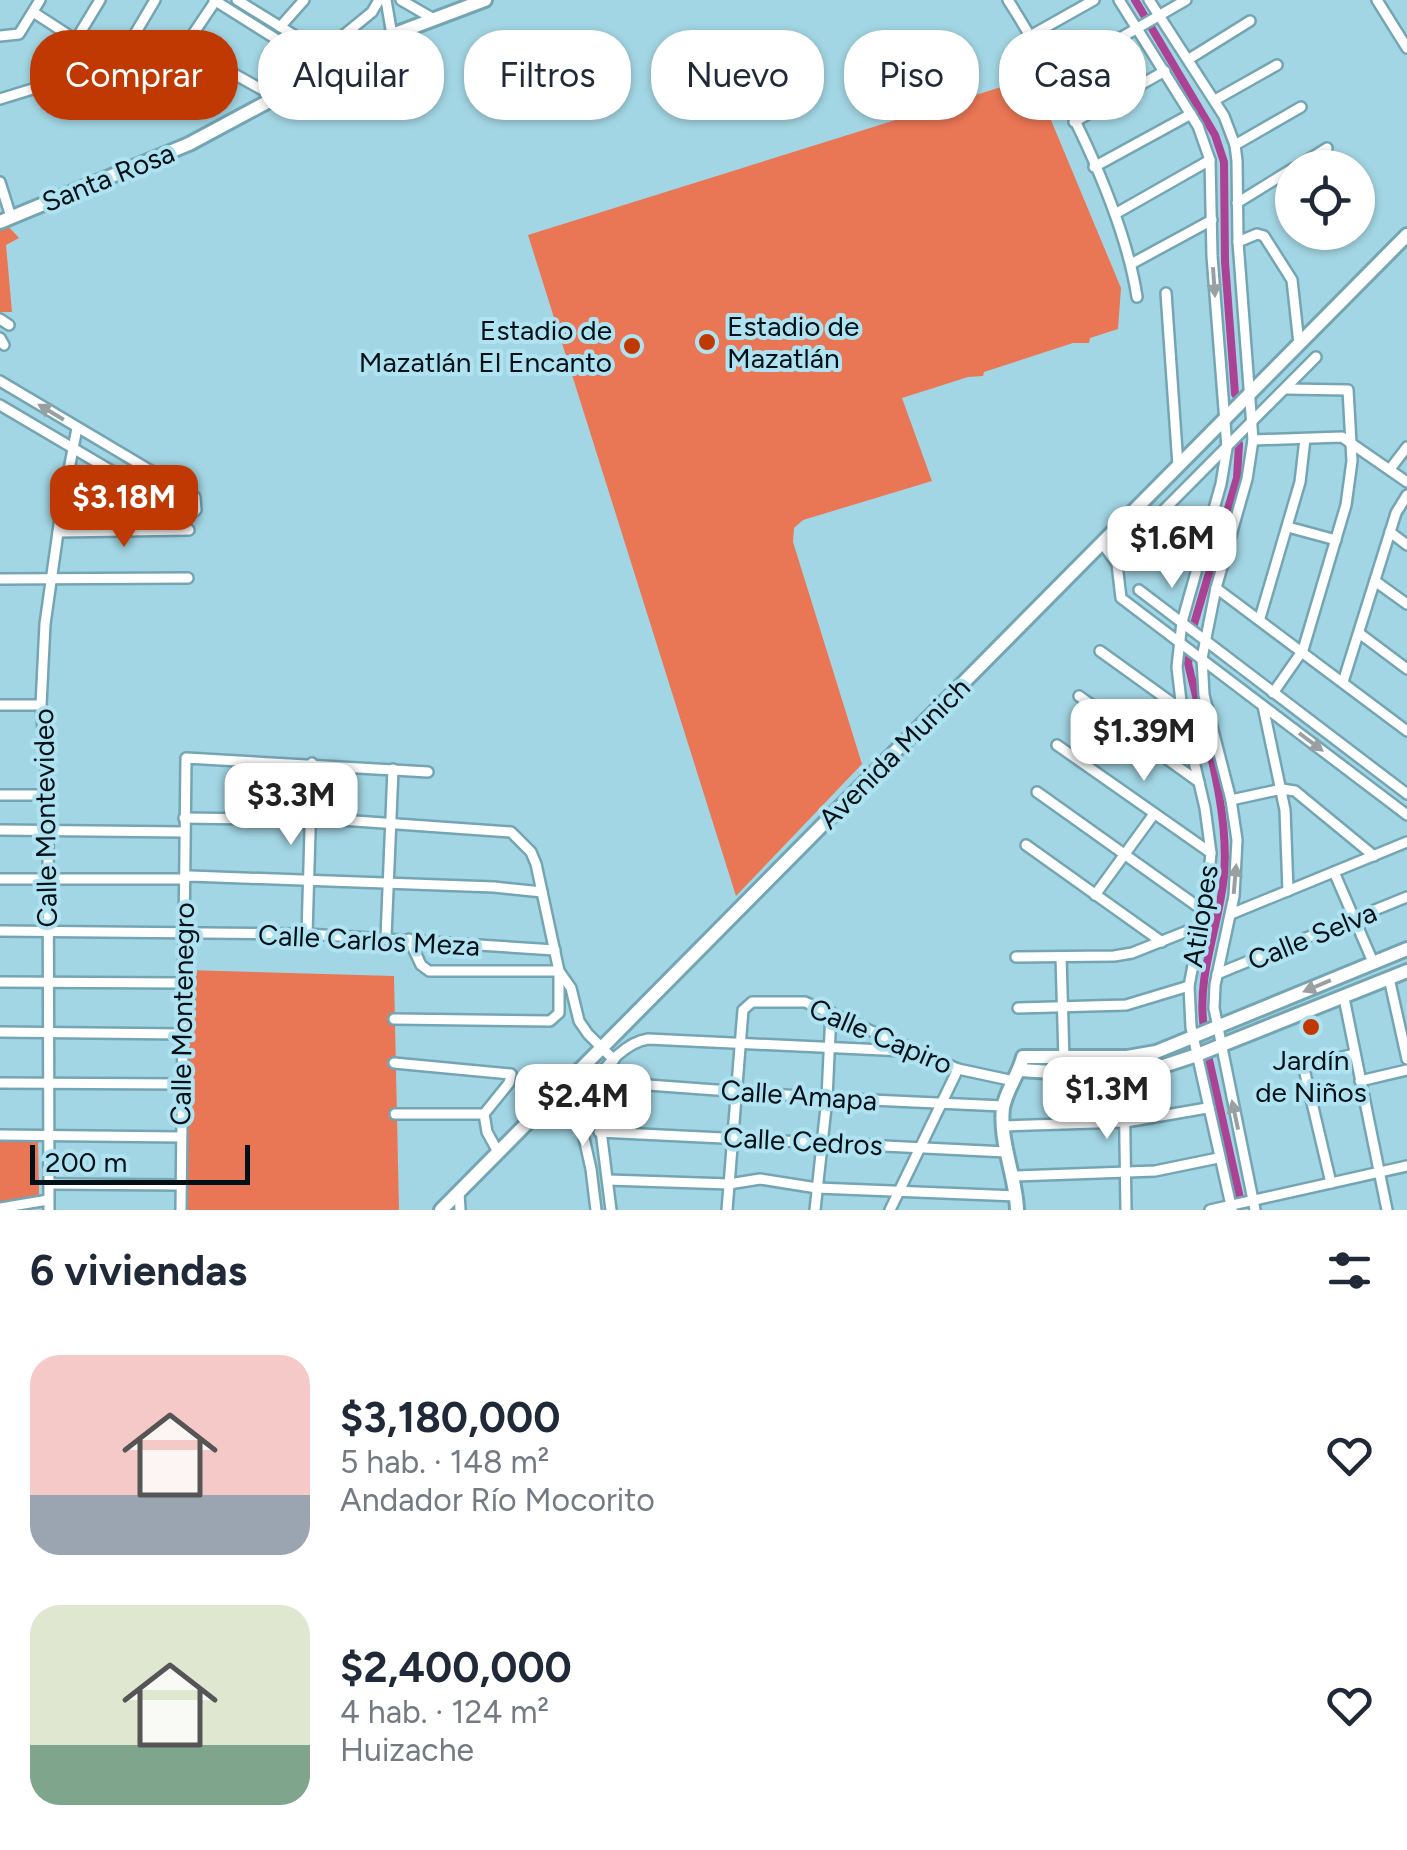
<!DOCTYPE html>
<html lang="es">
<meta charset="utf-8">
<style>
:root{--surface:#fff;--page:#f2f2f3;--text:#1f2937;--muted:#747a83;--accent:#c13902}
body{margin:0;font-family:Figtree,sans-serif;background:var(--page);color:var(--text);height:100vh;display:flex;flex-direction:column;font-size:38px;white-space:nowrap}
*{box-sizing:border-box;margin:0}
p{font-size:32px;color:var(--muted)}
.icon{flex:none;width:55px;height:55px;fill:none;stroke:currentColor;stroke-width:2;stroke-linecap:round;stroke-linejoin:round}
.map{position:relative;height:1210px;overflow:hidden}
.sheet{display:flex;flex-direction:column;background:var(--surface);flex:1}
.sheet>*{flex:none}
.hud{position:absolute;left:30px;top:30px;width:1348px;height:90px;display:flex;gap:20px}
.tools{position:absolute;left:1275px;top:150px;display:grid;gap:20px}
.tools a{display:grid;place-items:center;width:100px;height:100px;border-radius:50%;background:var(--surface);box-shadow:0 2px 8px #0004;font-size:50px}
.scale{position:absolute;left:30px;bottom:25px;width:220px;box-sizing:border-box;padding-left:10px;border:5px solid #011117;border-top:0;font-size:28px;line-height:35px;white-space:nowrap;color:#011117;-webkit-text-stroke:8px #b0e3f1;paint-order:stroke}
.price{position:absolute;translate:-50% -85px;padding:0 22px;border-radius:20px;background:#fff;color:#222;font-size:32px;line-height:65px;filter:drop-shadow(0 2px 5px #0008)}
.price::after{content:'';position:absolute;left:50%;top:60px;width:30px;height:22px;margin-left:-15px;background:inherit;clip-path:polygon(0 0,100% 0,50% 100%)}
.price.current{background:var(--accent);color:#fff}
ul{padding:0;list-style:none}
li{display:flex;align-items:center;gap:30px;height:250px;padding:0 30px}
li span{display:grid;place-items:center;flex:none;width:280px;height:200px;border-radius:30px;color:#555}
li>.icon{margin-inline-start:auto}
span .icon{width:120px;height:120px;fill:#fffc;stroke-width:1}
li b{font-size:42px}
h2{display:flex;justify-content:space-between;align-items:center;height:120px;padding:0 30px;font-size:42px}
.chip{padding:0 35px;border-radius:40px;background:var(--surface);box-shadow:0 2px 8px #0004;font-size:35px;line-height:90px}
.chip.current{background:var(--accent);color:#fff}
.map>svg:first-child{display:block}
.green{fill:#e97655}
.lines{fill:none;stroke-linecap:round;stroke-linejoin:round}
.canal{stroke:#ab4395;stroke-width:8}
.street-casing{stroke:#74a5b3;stroke-width:14}
.secondary-casing{stroke:#74a5b3;stroke-width:18}
.street{stroke:#fff;stroke-width:9}
.secondary{stroke:#fff;stroke-width:12}
.oneway{fill:#99a0a2}
.poi-dot{fill:#c13902;stroke:#b0e3f1;stroke-width:4}
.labels{text-anchor:middle;dominant-baseline:central;stroke-width:8;stroke-linejoin:round;paint-order:stroke}
.street-label{font-size:28px;fill:#011117;stroke:#b0e3f1}
.poi-label{font-size:28px;fill:#011117;stroke:#b0e3f1;text-anchor:start}
</style>
<div class="map">
<svg width="1407" height="1210" viewBox="0 0 1407 1210">
<rect width="100%" height="100%" fill="#a3d6e4"/>
<g class="green">
<polygon points="1033,77 1121,288 1118,329 1090,338 1089,343 1073,343 984,372 983,376 968,377 902,398 932,481 803,520 794,528 793,542 862,764 736,896 528,235"/>
<polygon points="7,225 19,238 6,245 12,312 0,312 0,228"/>
<polygon points="186,970 394,976 399,1210 188,1210"/>
<polygon points="0,1140 38,1140 39,1195 0,1203"/>
</g>
<g class="lines">
<g class="canal">
<polyline points="1135,0 1215,135 1224,162 1225,262 1235,394"/>
<polyline points="1194,624 1237,478 1239,444"/>
<path d="M1190,653L1188,663C1203,729 1230,808 1224,876C1219,928 1196,976 1204,1028"/>
<polyline points="1208,1055 1240,1198"/>
</g>
<g class="street-casing">
<g id="street">
<polyline points="214,0 327,71"/>
<polyline points="237,0 341,64"/>
<polyline points="386,0 392,35"/>
<polyline points="401,0 432,18"/>
<path d="M1008,0C1058,78 1123,206 1137,297"/>
<polyline points="1119,0 1198,126 1210,160 1212,256 1227,448 1221,484 1182,622 1177,667 1182,710 1205,808 1211,853 1207,892 1189,986 1191,1027 1232,1210"/>
<polyline points="1149,0 1224,116 1235,145 1237,161 1238,242 1253,440 1247,479 1216,588 1202,658 1204,695 1231,800 1237,840 1234,896 1215,985 1214,1008 1255,1210"/>
<polyline points="1377,0 1407,48"/>
<polyline points="33,12 116,66 155,0"/>
<polyline points="280,27 304,0"/>
<polyline points="0,36 19,34 40,0"/>
<polyline points="1030,36 1094,0"/>
<polyline points="186,47 277,98"/>
<polyline points="322,53 372,12 379,0"/>
<polyline points="1189,59 1250,21"/>
<polyline points="1051,78 1186,0"/>
<polyline points="49,84 100,0"/>
<polyline points="0,99 49,84 181,52 216,0"/>
<polyline points="1215,100 1277,65"/>
<polyline points="1074,122 1165,71"/>
<polyline points="1235,145 1301,107"/>
<polyline points="1094,167 1191,114"/>
<polyline points="1295,168 1327,148"/>
<polyline points="0,182 11,217"/>
<polyline points="1237,203 1292,169"/>
<polyline points="1115,214 1210,160"/>
<polyline points="1238,242 1257,234 1264,236 1292,280 1299,344"/>
<polyline points="1131,264 1212,220"/>
<polyline points="1166,293 1178,466"/>
<polyline points="0,319 9,325"/>
<polyline points="0,338 4,345"/>
<polyline points="0,381 195,497 196,510 188,516 0,405"/>
<polyline points="1253,440 1342,437 1407,482"/>
<polyline points="1390,469 1407,447"/>
<polyline points="1288,527 1336,540"/>
<polyline points="58,532 189,530"/>
<polyline points="1390,532 1407,545"/>
<polyline points="1102,543 1117,564 1121,598 1407,815"/>
<polyline points="1129,545 1316,357"/>
<polyline points="0,579 188,578"/>
<polyline points="1375,581 1407,604"/>
<polyline points="1216,588 1407,731"/>
<polyline points="1139,590 1407,794"/>
<polyline points="1260,618 1300,482 1305,439"/>
<polyline points="1359,633 1407,669"/>
<polyline points="1100,651 1182,710"/>
<polyline points="1343,682 1396,513 1407,495"/>
<polyline points="1273,693 1303,650 1346,505 1352,461 1348,390 1286,389"/>
<polyline points="1079,696 1199,782"/>
<polyline points="0,705 41,705"/>
<polyline points="1263,706 1285,810 1288,891"/>
<polyline points="1057,745 1211,853"/>
<polyline points="1037,792 1204,911"/>
<polyline points="0,795 48,795"/>
<polyline points="1231,800 1282,789 1295,791 1374,856"/>
<polyline points="184,818 341,820 511,832 531,852 536,864 559,971 571,988 579,1021 588,1034 614,1060"/>
<polyline points="0,830 184,832"/>
<polyline points="1026,845 1162,942"/>
<polyline points="1334,872 1373,962"/>
<polyline points="0,879 183,879 190,876 494,887 542,892"/>
<polyline points="1095,895 1154,814"/>
<polyline points="1231,914 1407,842"/>
<polyline points="0,931 307,934 555,950"/>
<polyline points="307,934 312,763"/>
<polyline points="386,937 393,769"/>
<polyline points="409,939 421,965 429,971 559,971"/>
<polyline points="1016,957 1114,956 1132,953 1200,926"/>
<polyline points="1061,957 1064,1059"/>
<polyline points="1217,974 1407,897"/>
<polyline points="1389,978 1407,1059"/>
<polyline points="0,982 183,983"/>
<polyline points="1344,998 1387,1210"/>
<polyline points="1018,1008 1126,1005 1189,986"/>
<polyline points="394,1019 550,1021 559,1013 559,974"/>
<polyline points="0,1032 183,1034"/>
<polyline points="394,1063 511,1074 509,1083 484,1114 487,1132 498,1152"/>
<polyline points="1124,1074 1126,1210"/>
<polyline points="1360,1081 1407,1070"/>
<polyline points="0,1083 183,1084"/>
<path d="M595,1083C605,1065 627,1042 648,1039L904,1051"/>
<polyline points="595,1083 611,1210"/>
<polyline points="572,1085 591,1169 596,1210"/>
<polyline points="572,1088 607,1082 827,1098 1003,1106"/>
<polyline points="395,1114 484,1114"/>
<polyline points="1004,1126 1126,1122 1207,1108"/>
<polyline points="599,1132 1006,1152"/>
<polyline points="0,1135 181,1137"/>
<polyline points="1014,1176 1155,1171 1218,1158"/>
<polyline points="608,1180 729,1184 760,1179 817,1188 1017,1196"/>
<polyline points="1331,1183 1304,1069 1312,1064 1355,1054"/>
<polyline points="49,1184 181,1185"/>
<polyline points="459,1192 460,1210"/>
<polyline points="0,1208 48,1200"/>
<polyline points="49,1210 48,795 41,705 45,624 61,511 77,428"/>
<polyline points="181,1210 186,758 428,772"/>
<polyline points="727,1210 743,1010 752,1002 805,1002 958,1069 1014,1081"/>
<polyline points="815,1210 827,1098 831,1012"/>
<polyline points="890,1210 958,1069"/>
<polyline points="1210,1210 1407,1166"/>
</g>
</g>
<g class="secondary-casing">
<g id="secondary">
<polyline points="0,222 189,144 392,35 485,0"/>
<polyline points="1020,1070 1084,1074 1151,1070 1197,1055 1407,971"/>
<polyline points="441,1210 1407,235"/>
<path d="M1017,1210C1016,1176 999,1142 1003,1108C1006,1090 1019,1074 1023,1057H1127L1156,1052L1407,949"/>
</g>
</g>
<use href="#street" class="street"/>
<use href="#secondary" class="secondary"/>
</g>
<defs><path id="oneway-solid" d="M-6-.8H1V-3.2L6.5 0L1 3.2V.8H-6Z" transform="scale(2.5)"/></defs>
<g class="oneway">
<use href="#oneway-solid" transform="translate(1214 282) rotate(86)"/>
<use href="#oneway-solid" transform="translate(51 412) rotate(-149)"/>
<use href="#oneway-solid" transform="translate(1311 742) rotate(37)"/>
<use href="#oneway-solid" transform="translate(1235 879) rotate(-85)"/>
<use href="#oneway-solid" transform="translate(1317 986) rotate(157)"/>
<use href="#oneway-solid" transform="translate(1235 1115) rotate(-102)"/>
</g>
<g class="poi-dot">
<circle cx="707" cy="342" r="10"/>
<circle cx="632" cy="346" r="10"/>
<circle cx="1311" cy="1027" r="10"/>
</g>
<g class="labels">
<g class="street-label">
<text transform="translate(108 177) rotate(-22)">Santa Rosa</text>
<text transform="translate(894 753) rotate(-45)">Avenida Munich</text>
<text transform="translate(45 818) rotate(-91)">Calle Montevideo</text>
<text transform="translate(1200 916) rotate(-81)">Atilopes</text>
<text transform="translate(1312 936) rotate(-22)">Calle Selva</text>
<text transform="translate(369 940) rotate(3)">Calle Carlos Meza</text>
<text transform="translate(182 1014) rotate(-89)">Calle Montenegro</text>
<text transform="translate(881 1036) rotate(23)">Calle Capiro</text>
<text transform="translate(799 1095) rotate(4)">Calle Amapa</text>
<text transform="translate(803 1141) rotate(3)">Calle Cedros</text>
</g>
<g class="poi-label">
<text x="727" y="326">Estadio de<tspan x="727" dy="32">Mazatlán</tspan></text>
<text x="612" y="330" text-anchor="end">Estadio de<tspan x="612" dy="32">Mazatlán El Encanto</tspan></text>
<text x="1311" y="1060" text-anchor="middle">Jardín<tspan x="1311" dy="32">de Niños</tspan></text>
</g>
</g>
</svg>
<div class="tools">
<a><svg class="icon" aria-label="locate" viewBox="0 0 24 24"><circle cx="12" cy="12" r="6"/><path d="M12 2v4M12 18v4M2 12h4M18 12h4"/></svg></a>
</div>
<div class="scale">200 m</div>
<b class="price current" style="left:124px;top:550px">$3.18M</b>
<b class="price" style="left:1172px;top:591px">$1.6M</b>
<b class="price" style="left:1144px;top:784px">$1.39M</b>
<b class="price" style="left:291px;top:848px">$3.3M</b>
<b class="price" style="left:1107px;top:1142px">$1.3M</b>
<b class="price" style="left:583px;top:1149px">$2.4M</b>
<div class="hud">
<a class="chip current">Comprar</a>
<a class="chip">Alquilar</a>
<a class="chip">Filtros</a>
<a class="chip">Nuevo</a>
<a class="chip">Piso</a>
<a class="chip">Casa</a>
</div>
</div>
<section class="sheet">
<h2>6 viviendas<svg class="icon" aria-label="filters" viewBox="0 0 24 24"><path d="M4 7h16M4 17h16"/><circle cx="9" cy="7" r="2"/><circle cx="15" cy="17" r="2"/></svg></h2>
<ul>
<li><span style="background:linear-gradient(#f6c9c9 70%,#9aa5b1 0)"><svg class="icon" aria-label="home" viewBox="0 0 24 24"><path d="M3 11l9-7 9 7M6 9v11h12V9"/></svg></span><div><b>$3,180,000</b><p>5 hab. · 148 m²</p><p>Andador Río Mocorito</p></div><svg class="icon" aria-label="heart" viewBox="0 0 24 24"><path d="M12 20l-8-8c-3-5 5-10 8-4 3-6 11-1 8 4z"/></svg></li>
<li><span style="background:linear-gradient(#dfe7d0 70%,#7fa58c 0)"><svg class="icon" aria-label="home" viewBox="0 0 24 24"><path d="M3 11l9-7 9 7M6 9v11h12V9"/></svg></span><div><b>$2,400,000</b><p>4 hab. · 124 m²</p><p>Huizache</p></div><svg class="icon" aria-label="heart" viewBox="0 0 24 24"><path d="M12 20l-8-8c-3-5 5-10 8-4 3-6 11-1 8 4z"/></svg></li>
</ul>
</section>
